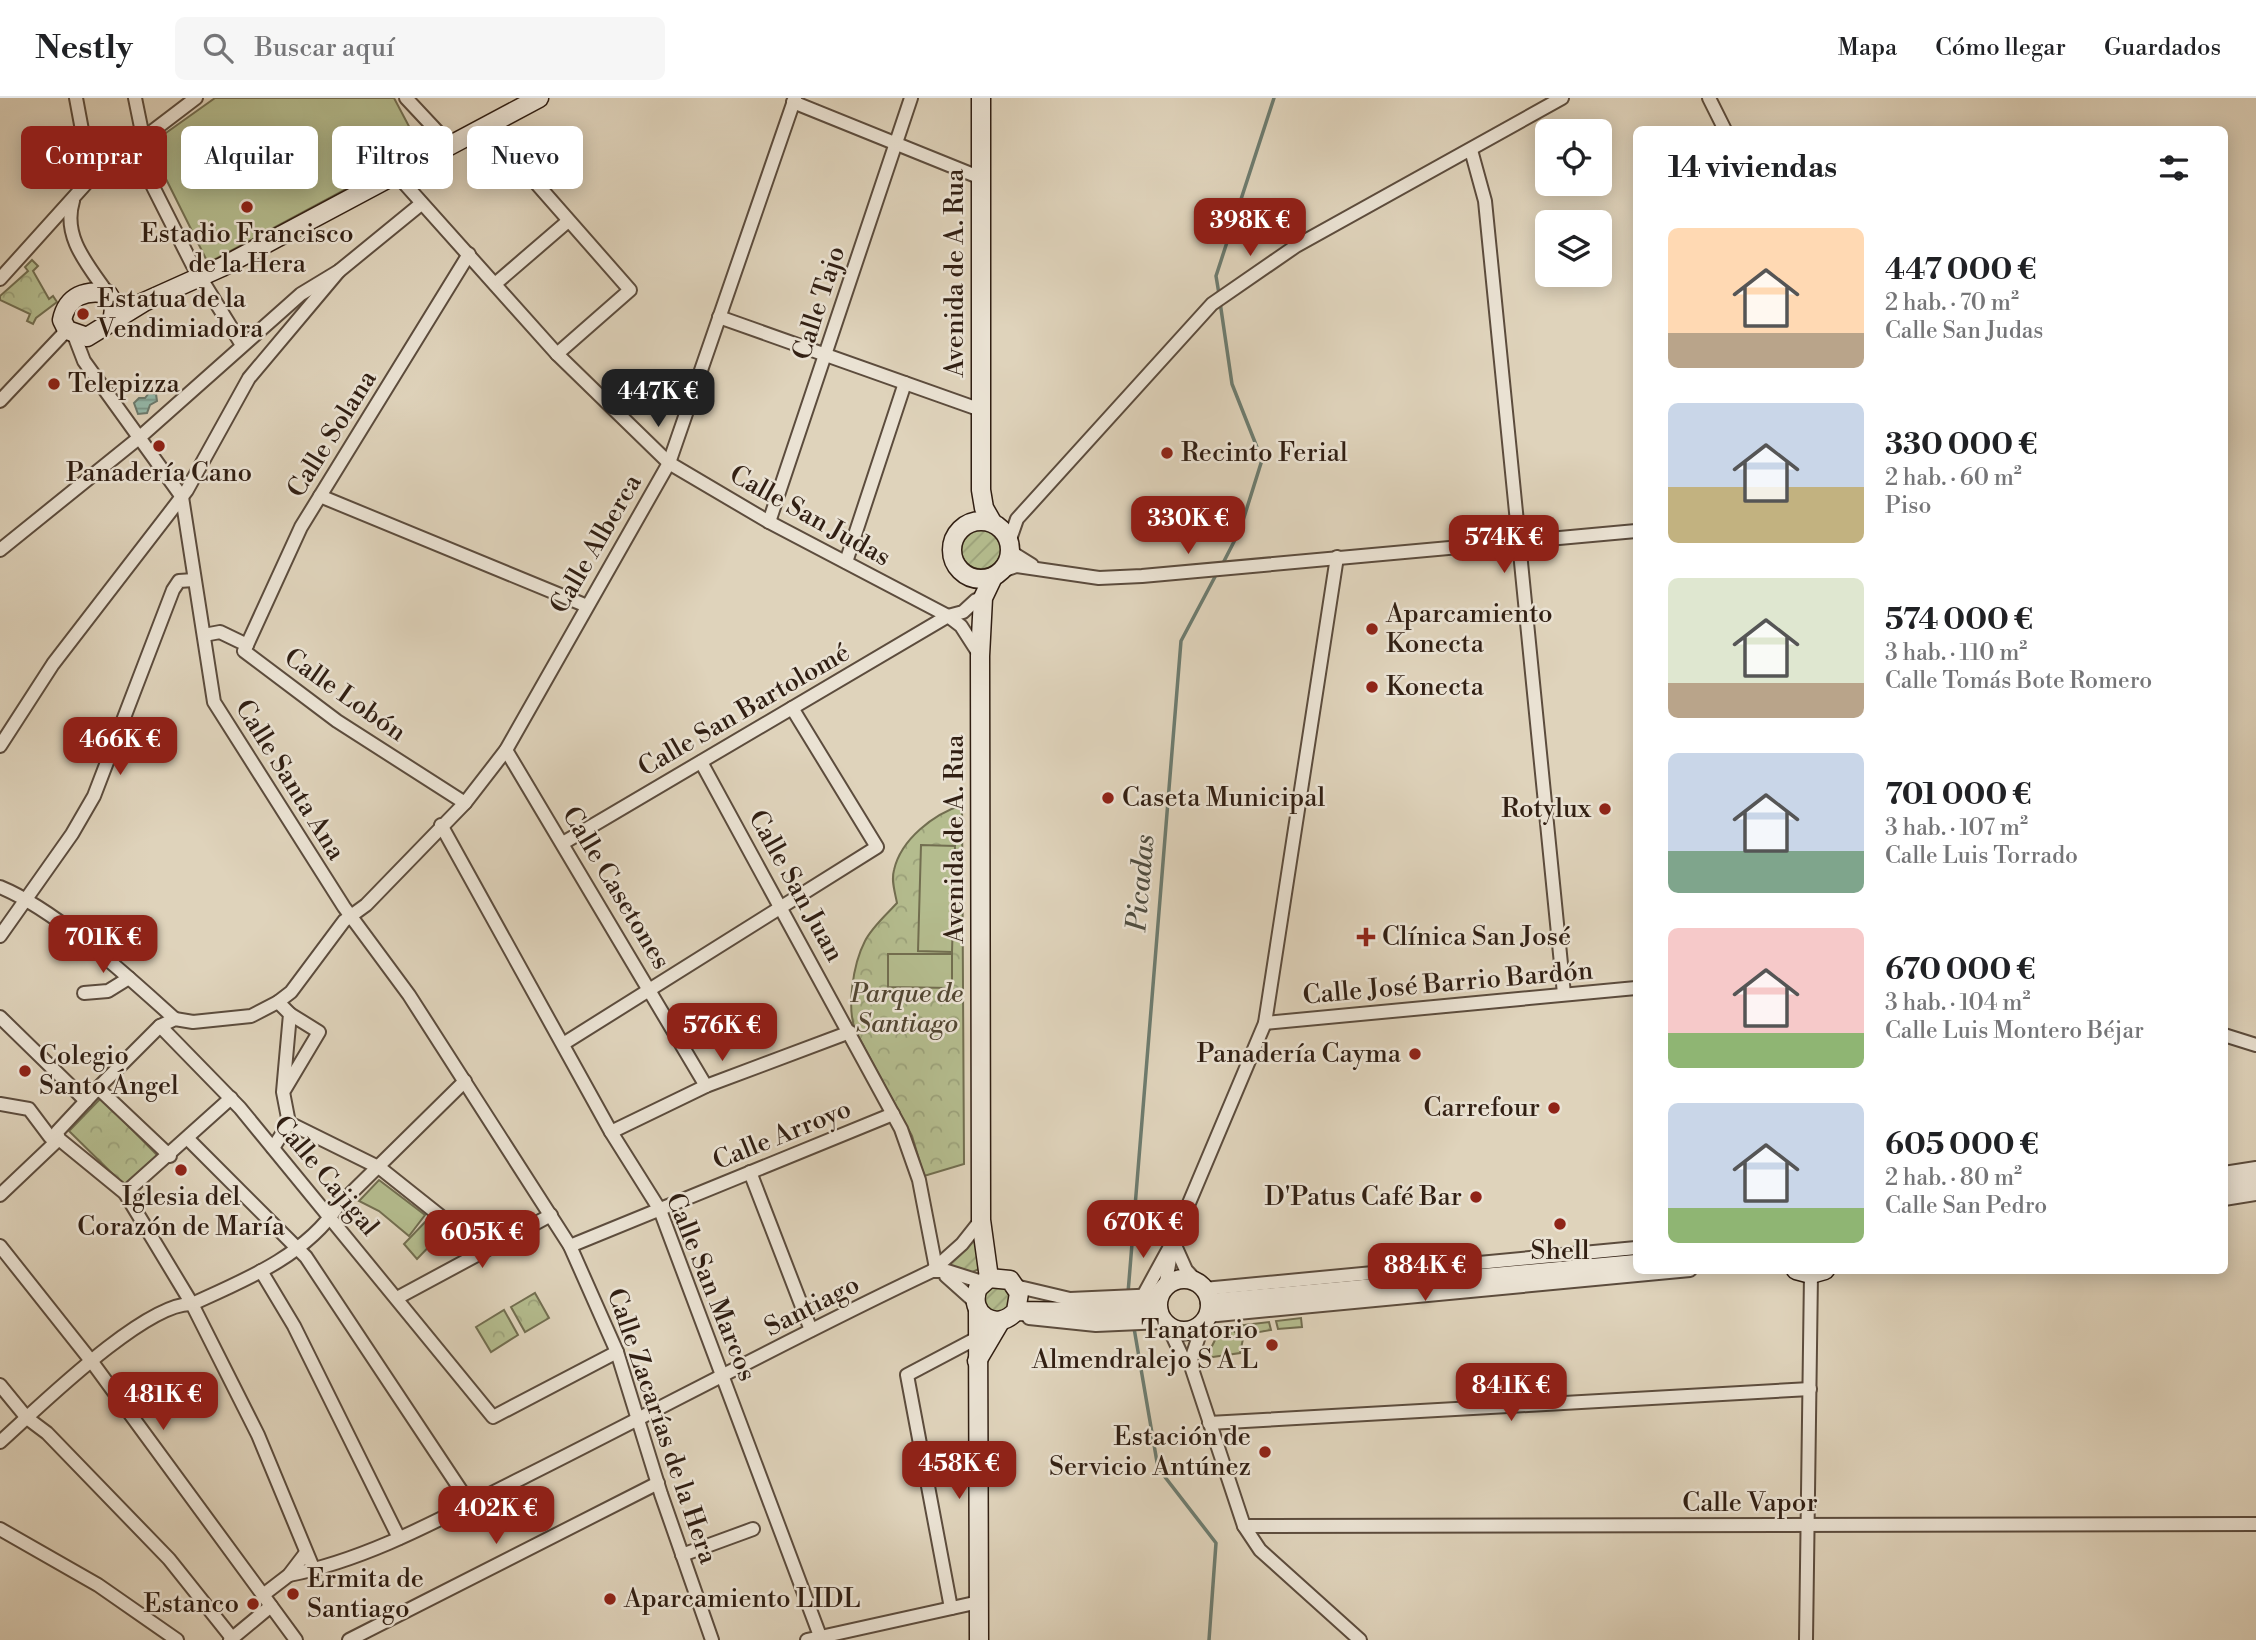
<!DOCTYPE html>
<html lang="es">
<meta charset="utf-8">
<style>
:root{--surface:#fff;--page:#f6f6f6;--text:#202124;--muted:#757577;--line:#e0e0e0;--accent:#8f2418}
body{margin:0;font-family:"Libre Bodoni",serif;background:var(--page);color:var(--text);height:100vh;display:flex;flex-direction:column;font-size:26px;white-space:nowrap}
*{box-sizing:border-box;margin:0}
p{font-size:23px;color:var(--muted)}
.icon{flex:none;width:38px;height:38px;fill:none;stroke:currentColor;stroke-width:2;stroke-linecap:round;stroke-linejoin:round}
.map{position:relative;flex:1;overflow:hidden}
.drawer{position:absolute;left:1633px;top:28px;width:595px;height:1148px;display:flex;flex-direction:column;background:var(--surface);border-radius:10px;box-shadow:0 4px 18px #0003}
.drawer>*{flex:none}
.banner{position:absolute;left:21px;top:28px;width:665px;height:63px;display:flex;gap:14px}
.fabs{position:absolute;left:1535px;top:21px;display:grid;gap:14px}
.fabs a{display:grid;place-items:center;width:77px;height:77px;border-radius:10px;background:var(--surface);box-shadow:0 4px 18px #0003;font-size:35px}
.price{position:absolute;translate:-50% -60px;padding:0 16px;border-radius:14px;background:var(--accent);color:#fff;font-size:23px;line-height:46px;filter:drop-shadow(0 2px 4px #0008)}
.price::after{content:'';position:absolute;left:50%;top:42px;width:21px;height:16px;margin-left:-10px;background:inherit;clip-path:polygon(0 0,100% 0,50% 100%)}
.price.selected{background:#222;color:#fff}
ul{padding:0;list-style:none}
li{display:flex;align-items:center;gap:21px;height:175px;padding:0 35px}
li span{display:grid;place-items:center;flex:none;width:196px;height:140px;border-radius:10px;color:#555}
li>.icon{margin-inline-start:auto}
span .icon{width:84px;height:84px;fill:#fffc;stroke-width:1}
li b{font-size:30px}
h2{display:flex;justify-content:space-between;align-items:center;height:84px;padding:0 35px;font-size:30px}
.chip{padding:0 24px;border-radius:10px;background:var(--surface);box-shadow:0 4px 18px #0003;font-size:24px;line-height:63px}
.chip.selected{background:var(--accent);color:#fff}
header{display:flex;align-items:center;gap:42px;box-sizing:border-box;height:98px;padding:0 35px;background:var(--surface);border-bottom:2px solid var(--line)}
header strong{font-size:33px}
nav{display:flex;gap:38px;margin-inline-start:auto;font-size:24px}
.search{width:490px;height:63px;background:var(--page);display:flex;align-items:center;gap:18px;box-sizing:border-box;padding:0 24px;border-radius:10px;color:var(--muted);font-size:26px}
.map>svg:first-child{display:block}
.grass{fill:url(#grass-tufts);stroke:#726e50;stroke-width:2}
.forest{fill:url(#forest-crowns);stroke:#726e50;stroke-width:2}
.garden{fill:url(#garden-furrows);stroke:#726e50;stroke-width:2}
.pitch{fill:#b4bc8e;stroke:#726e50;stroke-width:2}
.water{fill:url(#water-rules);stroke:#6d7b6e;stroke-width:2}
.lines{fill:none;stroke-linecap:round;stroke-linejoin:round}
.stream{stroke:#6d7b6e;stroke-width:3.5}
.street-casing{stroke:#5c4c3d;stroke-width:16}
.secondary-casing{stroke:#311f13;stroke-width:21}
.street{stroke:#eae2d3;stroke-width:12}
.secondary{stroke:#eae2d3;stroke-width:18}
.poi-dot{fill:#8f2418;stroke:#eae2d3;stroke-width:2.5}
.labels{text-anchor:middle;dominant-baseline:central;stroke-width:5;stroke-linejoin:round;paint-order:stroke}
.poi-label{font-size:26px;fill:#311f13;stroke:#eae2d3;text-anchor:start}
.street-label{font-size:26px;fill:#311f13;stroke:#eae2d3}
.park-label{font-size:26px;font-style:italic;fill:#524632;stroke:#eae2d3}
.water-label{font-size:28px;font-style:italic;fill:#4f4d40;stroke:#eae2d3}
</style>
<header>
<strong>Nestly</strong>
<div class="search"><svg class="icon" aria-label="search" viewBox="0 0 24 24"><circle cx="10" cy="10" r="6"/><path d="M15 15l6 6"/></svg>Buscar aquí</div>
<nav><a>Mapa</a><a>Cómo llegar</a><a>Guardados</a></nav>
</header>
<div class="map">
<svg width="2256" height="1542" viewBox="0 0 2256 1542">
<defs>
<pattern id="grass-tufts" width="24" height="20" patternUnits="userSpaceOnUse" patternTransform="scale(1.75)"><rect width="24" height="20" fill="#b4bc8e"/><path d="M3 7l-1-3M5 7V3M7 7l1-3M15 17l-1-3M17 17v-4M19 17l1-3" fill="none" stroke="#9ba17a"/></pattern>
<pattern id="forest-crowns" width="20" height="18" patternUnits="userSpaceOnUse" patternTransform="scale(1.75)"><rect width="20" height="18" fill="#b4bc8e"/><path d="M2 6a3 3 0 1 1 6 0M12 15a3 3 0 1 1 6 0" fill="none" stroke="#9ba17a"/></pattern>
<pattern id="garden-furrows" width="10" height="10" patternUnits="userSpaceOnUse" patternTransform="scale(1.75)"><rect width="10" height="10" fill="#b4bc8e"/><path d="M-1 1l2-2M0 10L10 0M9 11l2-2" fill="none" stroke="#9ba17a"/></pattern>
<pattern id="water-rules" width="6" height="5" patternUnits="userSpaceOnUse" patternTransform="scale(1.75)"><rect width="6" height="5" fill="#95b9aa"/><path d="M0 2.5h6" fill="none" stroke="#7a9689"/></pattern>
</defs>
<rect width="100%" height="100%" fill="#dfd3bb"/>
<filter id="stains"><feTurbulence type="fractalNoise" baseFrequency=".00286" numOctaves="4"/><feColorMatrix values="0 0 0 0 .2 0 0 0 0 .09 0 0 0 0 .02 0 0 0 .5 -.17"/></filter>
<radialGradient id="worn" r=".72"><stop offset=".6" stop-color="#630" stop-opacity="0"/><stop offset="1" stop-color="#630" stop-opacity=".3"/></radialGradient>
<g class="grass">
<polygon points="1301,1220 1302,1229 1278,1231 1276,1223"/>
<polygon points="1269,1224 1271,1232 1248,1236 1236,1228"/>
<polygon points="1230,1230 1243,1241 1240,1255 1206,1260 1216,1240"/>
</g>
<g class="forest">
<polygon points="32,162 38,168 33,173 49,201 53,198 57,204 36,220 33,226 27,223 30,216 0,202 0,198 28,173 25,169"/>
<path d="M962,707L964,1066L924,1078L912,1038L856,934C846,911 853,866 865,843C872,829 887,816 897,805C895,794 891,783 894,772C901,741 934,716 962,707Z"/>
<polygon points="101,1000 159,1059 127,1090 69,1033"/>
<polygon points="535,1195 549,1220 525,1234 511,1209"/>
<polygon points="504,1212 518,1237 491,1254 476,1229"/>
</g>
<g class="garden">
<circle cx="981" cy="451" r="20"/>
<polygon points="975,1138 979,1171 970,1175 949,1167"/>
<polygon points="1001,1186 1011,1195 1009,1210 995,1216 986,1211 983,1197 987,1189"/>
</g>
<g class="pitch">
<polygon points="215,0 394,0 421,51 208,165 149,47"/>
<polygon points="921,747 955,748 952,854 918,853"/>
<polygon points="888,856 952,856 952,890 888,889"/>
<polygon points="379,1082 425,1117 409,1138 379,1113 359,1103"/>
<polygon points="428,1121 442,1135 417,1161 404,1146"/>
</g>
<polygon class="water" points="149,295 156,296 157,303 150,307 147,315 138,316 134,305 139,300 145,300"/>
<g class="lines">
<g class="stream">
<polyline points="1219,196 1216,178 1274,0"/>
<polyline points="1220,204 1232,286 1262,362 1240,432 1221,469"/>
<polyline points="1128,1195 1181,543 1217,475"/>
<polyline points="1134,1230 1158,1370 1216,1445 1209,1542"/>
</g>
<g class="street-casing">
<g id="street">
<polyline points="76,0 91,80"/>
<polyline points="135,0 143,39"/>
<polyline points="406,0 450,47"/>
<polyline points="1709,0 1725,32"/>
<polyline points="793,4 981,80"/>
<polyline points="486,28 630,192 557,256"/>
<polyline points="134,51 192,166 242,247"/>
<polyline points="1471,52 1485,103 1564,896"/>
<polyline points="396,76 557,256 669,365 769,424 948,518 961,528 979,556"/>
<path d="M73,103C62,139 88,167 108,196"/>
<polyline points="0,181 91,80 196,0"/>
<polyline points="495,186 567,124"/>
<polyline points="719,219 981,312"/>
<polyline points="74,237 84,263 182,399 214,604 344,809 409,897 570,1148 617,1254 661,1396 712,1542"/>
<polyline points="0,303 67,232"/>
<polyline points="320,398 587,508"/>
<polyline points="769,424 911,0"/>
<polyline points="1009,444 1017,421 1212,206 1296,148 1562,0"/>
<polyline points="0,452 140,339 301,196 339,173 421,106"/>
<polyline points="1011,454 1032,467"/>
<polyline points="846,464 905,285"/>
<polyline points="1002,473 1016,468 1099,480 1142,478 1636,433"/>
<polyline points="204,537 220,534 247,547 244,553 337,623 465,705"/>
<polyline points="247,547 301,429 469,156"/>
<polyline points="0,648 53,566 187,392 249,280 339,173"/>
<polyline points="506,652 706,988"/>
<polyline points="701,664 901,1031 919,1082 936,1170"/>
<polyline points="441,727 611,1034 660,1112 820,1538"/>
<polyline points="563,745 948,518 963,514 976,502"/>
<path d="M0,789C58,813 128,879 175,921"/>
<polyline points="0,838 72,736 94,698 173,492 179,483 194,482"/>
<polyline points="84,895 108,893 129,880"/>
<polyline points="0,919 86,1003"/>
<polyline points="1265,925 1636,890"/>
<polyline points="160,928 240,1010 493,1319 617,1254"/>
<polyline points="2224,937 2256,947"/>
<polyline points="563,946 877,749 792,610"/>
<polyline points="98,990 160,928 175,921 193,924 251,918 278,904 291,894 344,823 366,807 465,705 506,652 669,365 795,0"/>
<polyline points="285,991 319,934 290,916"/>
<polyline points="0,1006 29,1011 50,1039 59,1041 0,1097"/>
<polyline points="289,1025 380,1070 483,1152"/>
<polyline points="611,1034 706,988 850,934"/>
<polyline points="188,1041 306,1159 470,1406"/>
<polyline points="273,1050 289,1025 283,994 290,916 278,904"/>
<polyline points="170,1058 98,990 57,1034 59,1041 125,1095 231,1000"/>
<polyline points="750,1074 811,1232"/>
<polyline points="2224,1075 2256,1070"/>
<polyline points="125,1095 192,1206 258,1337 314,1472"/>
<polyline points="2224,1101 2256,1096"/>
<polyline points="1173,1143 1186,1172 1200,1187"/>
<polyline points="0,1148 92,1264 296,1542"/>
<polyline points="570,1148 893,1016"/>
<polyline points="933,1172 962,1146 981,1122"/>
<polyline points="261,1173 294,1228 399,1440"/>
<polyline points="946,1178 974,1203"/>
<polyline points="1015,1188 1070,1201 1159,1197"/>
<polyline points="1165,1189 1172,1150"/>
<polyline points="1204,1191 1636,1150"/>
<polyline points="1143,1198 1173,1143 1265,925 1337,459"/>
<polyline points="397,1200 551,1117"/>
<polyline points="1207,1218 1690,1172"/>
<polyline points="1029,1220 1096,1227 1163,1224"/>
<polyline points="1168,1228 1182,1258 1190,1265 1244,1428 1260,1452 1360,1542"/>
<polyline points="1190,1265 1204,1223"/>
<polyline points="0,1287 27,1320 47,1335 169,1461 232,1540"/>
<polyline points="1209,1325 1810,1291"/>
<path d="M0,1344C37,1311 145,1204 192,1206C245,1182 305,1158 338,1108L465,983"/>
<polyline points="1244,1428 2256,1426"/>
<polyline points="0,1431 98,1487 177,1542"/>
<polyline points="682,1457 753,1431"/>
<path d="M289,1477C371,1461 449,1416 524,1379C660,1311 794,1238 932,1173H947L982,1184"/>
<polyline points="263,1497 289,1477 305,1456"/>
<polyline points="951,1510 907,1277 977,1240"/>
<polyline points="230,1542 271,1508"/>
<polyline points="349,1542 658,1385"/>
<polyline points="807,1542 979,1504"/>
<polyline points="1806,1542 1811,1176"/>
</g>
</g>
<g class="secondary-casing">
<g id="secondary">
<polyline points="981,0 981,392 984,410 992,424"/>
<path d="M111,225C115,214 115,206 108,196C86,191 67,198 62,222L67,232L87,239L144,204L222,169L539,0"/>
<circle cx="981" cy="452" r="29"/>
<polyline points="2224,1088 2256,1083"/>
<polyline points="1796,1172 1811,1176 1825,1172"/>
<polyline points="989,1180 981,1122 980,558 983,500 993,479"/>
<circle cx="1184" cy="1207" r="26"/>
<polyline points="1210,1205 1636,1166"/>
<polyline points="978,1213 979,1542"/>
<path d="M1016,1213L1019,1195L1010,1182L989,1180L978,1190C967,1216 997,1235 1016,1213C1063,1214 1110,1213 1158,1211"/>
<polyline points="977,1263 1000,1224"/>
</g>
</g>
<use href="#street" class="street"/>
<use href="#secondary" class="secondary"/>
</g>
<g class="poi-dot">
<circle cx="247" cy="109" r="7"/>
<circle cx="83" cy="216" r="7"/>
<circle cx="54" cy="286" r="7"/>
<circle cx="159" cy="348" r="7"/>
<circle cx="1167" cy="355" r="7"/>
<circle cx="1372" cy="531" r="7"/>
<circle cx="1372" cy="589" r="7"/>
<circle cx="1108" cy="700" r="7"/>
<circle cx="1605" cy="711" r="7"/>
<path d="M1362.5 828.5h7v7h7v7h-7v7h-7v-7h-7v-7h7z"/>
<circle cx="1415" cy="956" r="7"/>
<circle cx="25" cy="973" r="7"/>
<circle cx="1554" cy="1010" r="7"/>
<circle cx="181" cy="1072" r="7"/>
<circle cx="1476" cy="1099" r="7"/>
<circle cx="1560" cy="1126" r="7"/>
<circle cx="1272" cy="1247" r="7"/>
<circle cx="1265" cy="1354" r="7"/>
<circle cx="293" cy="1496" r="7"/>
<circle cx="610" cy="1501" r="7"/>
<circle cx="253" cy="1506" r="7"/>
</g>
<g class="labels">
<g class="poi-label">
<text x="247" y="136" text-anchor="middle">Estadio Francisco<tspan x="247" dy="30">de la Hera</tspan></text>
<text x="97" y="201">Estatua de la<tspan x="97" dy="30">Vendimiadora</tspan></text>
<text x="68" y="286">Telepizza</text>
<text x="1181" y="355">Recinto Ferial</text>
<text x="159" y="375" text-anchor="middle">Panadería Cano</text>
<text x="1386" y="516">Aparcamiento<tspan x="1386" dy="30">Konecta</tspan></text>
<text x="1386" y="589">Konecta</text>
<text x="1122" y="700">Caseta Municipal</text>
<text x="1591" y="711" text-anchor="end">Rotylux</text>
<text x="1382" y="839">Clínica San José</text>
<text x="1401" y="956" text-anchor="end">Panadería Cayma</text>
<text x="39" y="958">Colegio<tspan x="39" dy="30">Santo Ángel</tspan></text>
<text x="1540" y="1010" text-anchor="end">Carrefour</text>
<text x="181" y="1099" text-anchor="middle">Iglesia del<tspan x="181" dy="30">Corazón de María</tspan></text>
<text x="1462" y="1099" text-anchor="end">D'Patus Café Bar</text>
<text x="1560" y="1153" text-anchor="middle">Shell</text>
<text x="1258" y="1232" text-anchor="end">Tanatorio<tspan x="1258" dy="30">Almendralejo S A L</tspan></text>
<text x="1251" y="1339" text-anchor="end">Estación de<tspan x="1251" dy="30">Servicio Antúnez</tspan></text>
<text x="307" y="1481">Ermita de<tspan x="307" dy="30">Santiago</tspan></text>
<text x="624" y="1501">Aparcamiento LIDL</text>
<text x="239" y="1506" text-anchor="end">Estanco</text>
</g>
<g class="street-label">
<text transform="translate(955 175) rotate(-90)">Avenida de A. Rua</text>
<text transform="translate(819 205) rotate(-72)">Calle Tajo</text>
<text transform="translate(332 336) rotate(-58)">Calle Solana</text>
<text transform="translate(810 418) rotate(29)">Calle San Judas</text>
<text transform="translate(596 446) rotate(-60)">Calle Alberca</text>
<text transform="translate(345 597) rotate(35)">Calle Lobón</text>
<text transform="translate(744 612) rotate(-30)">Calle San Bartolomé</text>
<text transform="translate(290 682) rotate(58)">Calle Santa Ana</text>
<text transform="translate(955 741) rotate(-90)">Avenida de A. Rua</text>
<text transform="translate(796 788) rotate(61)">Calle San Juan</text>
<text transform="translate(616 790) rotate(59)">Calle Casetones</text>
<text transform="translate(1448 885) rotate(-5)">Calle José Barrio Bardón</text>
<text transform="translate(782 1037) rotate(-22)">Calle Arroyo</text>
<text transform="translate(326 1078) rotate(50)">Calle Cajigal</text>
<text transform="translate(711 1189) rotate(68)">Calle San Marcos</text>
<text transform="translate(812 1208) rotate(-27)">Santiago</text>
<text transform="translate(662 1328) rotate(71)">Calle Zacarías de la Hera</text>
<text x="1750" y="1405">Calle Vapor</text>
</g>
<g class="park-label">
<text x="907" y="896">Parque de<tspan x="907" dy="30">Santiago</tspan></text>
</g>
<g class="water-label">
<text transform="translate(1141 785) rotate(-85)">Picadas</text>
</g>
</g>
<rect width="100%" height="100%" filter="url(#stains)"/>
<rect width="100%" height="100%" fill="url(#worn)"/>
</svg>
<div class="fabs">
<a><svg class="icon" aria-label="locate" viewBox="0 0 24 24"><circle cx="12" cy="12" r="6"/><path d="M12 2v4M12 18v4M2 12h4M18 12h4"/></svg></a>
<a><svg class="icon" aria-label="layers" viewBox="0 0 24 24"><path d="M12 4l9 5-9 5-9-5zM3 14l9 5 9-5"/></svg></a>
</div>
<b class="price" style="left:1250px;top:160px">398K €</b>
<b class="price selected" style="left:658px;top:331px">447K €</b>
<b class="price" style="left:1188px;top:458px">330K €</b>
<b class="price" style="left:1504px;top:477px">574K €</b>
<b class="price" style="left:120px;top:679px">466K €</b>
<b class="price" style="left:103px;top:877px">701K €</b>
<b class="price" style="left:722px;top:965px">576K €</b>
<b class="price" style="left:1143px;top:1162px">670K €</b>
<b class="price" style="left:482px;top:1172px">605K €</b>
<b class="price" style="left:1425px;top:1205px">884K €</b>
<b class="price" style="left:1511px;top:1325px">841K €</b>
<b class="price" style="left:163px;top:1334px">481K €</b>
<b class="price" style="left:959px;top:1403px">458K €</b>
<b class="price" style="left:496px;top:1448px">402K €</b>
<div class="banner">
<a class="chip selected">Comprar</a>
<a class="chip">Alquilar</a>
<a class="chip">Filtros</a>
<a class="chip">Nuevo</a>
</div>
<section class="drawer">
<h2>14 viviendas<svg class="icon" aria-label="filters" viewBox="0 0 24 24"><path d="M4 7h16M4 17h16"/><circle cx="9" cy="7" r="2"/><circle cx="15" cy="17" r="2"/></svg></h2>
<ul>
<li><span style="background:linear-gradient(#ffd9b3 75%,#b9a48a 0)"><svg class="icon" aria-label="home" viewBox="0 0 24 24"><path d="M3 11l9-7 9 7M6 9v11h12V9"/></svg></span><div><b>447 000 €</b><p>2 hab. · 70 m²</p><p>Calle San Judas</p></div></li>
<li><span style="background:linear-gradient(#c9d6e8 60%,#c2b280 0)"><svg class="icon" aria-label="home" viewBox="0 0 24 24"><path d="M3 11l9-7 9 7M6 9v11h12V9"/></svg></span><div><b>330 000 €</b><p>2 hab. · 60 m²</p><p>Piso</p></div></li>
<li><span style="background:linear-gradient(#dfe7d0 75%,#b9a48a 0)"><svg class="icon" aria-label="home" viewBox="0 0 24 24"><path d="M3 11l9-7 9 7M6 9v11h12V9"/></svg></span><div><b>574 000 €</b><p>3 hab. · 110 m²</p><p>Calle Tomás Bote Romero</p></div></li>
<li><span style="background:linear-gradient(#c9d6e8 70%,#7fa58c 0)"><svg class="icon" aria-label="home" viewBox="0 0 24 24"><path d="M3 11l9-7 9 7M6 9v11h12V9"/></svg></span><div><b>701 000 €</b><p>3 hab. · 107 m²</p><p>Calle Luis Torrado</p></div></li>
<li><span style="background:linear-gradient(#f6c9c9 75%,#8fb573 0)"><svg class="icon" aria-label="home" viewBox="0 0 24 24"><path d="M3 11l9-7 9 7M6 9v11h12V9"/></svg></span><div><b>670 000 €</b><p>3 hab. · 104 m²</p><p>Calle Luis Montero Béjar</p></div></li>
<li><span style="background:linear-gradient(#c9d6e8 75%,#8fb573 0)"><svg class="icon" aria-label="home" viewBox="0 0 24 24"><path d="M3 11l9-7 9 7M6 9v11h12V9"/></svg></span><div><b>605 000 €</b><p>2 hab. · 80 m²</p><p>Calle San Pedro</p></div></li>
</ul>
</section>
</div>
